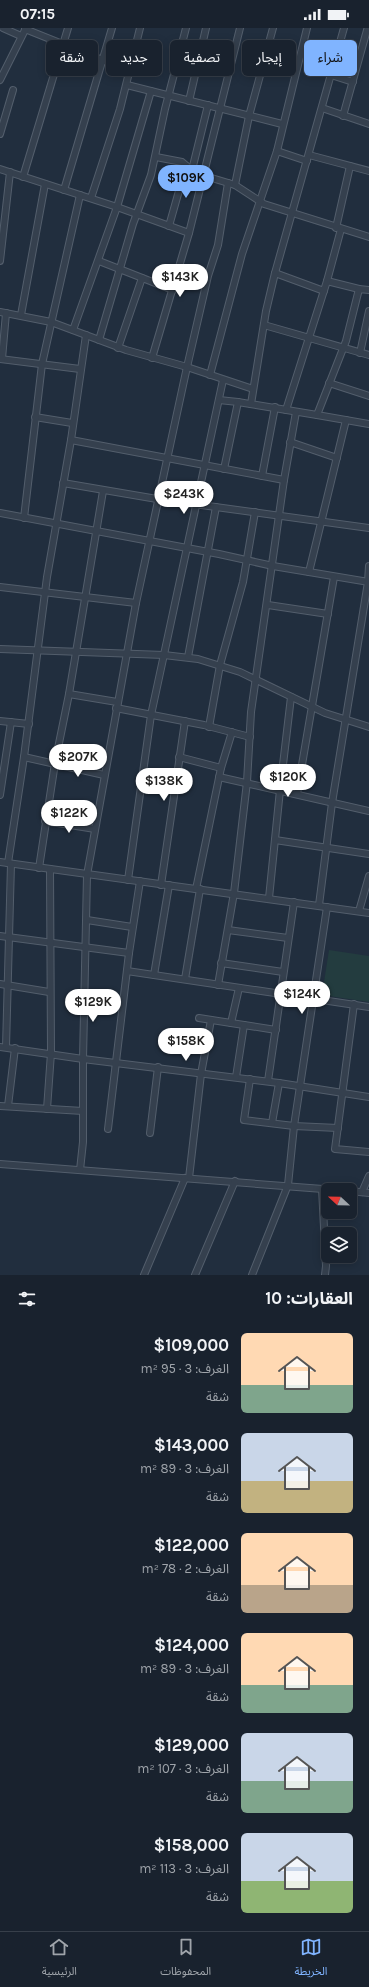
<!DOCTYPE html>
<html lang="ar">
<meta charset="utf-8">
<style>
:root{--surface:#19222e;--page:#262f3a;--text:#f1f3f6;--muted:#9fa4aa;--line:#373f4a;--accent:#80b4ff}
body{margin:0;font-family:Karla,"Noto Sans Arabic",sans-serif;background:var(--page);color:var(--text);direction:rtl;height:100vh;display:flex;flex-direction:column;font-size:15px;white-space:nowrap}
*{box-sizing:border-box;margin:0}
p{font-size:13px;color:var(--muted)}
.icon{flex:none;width:22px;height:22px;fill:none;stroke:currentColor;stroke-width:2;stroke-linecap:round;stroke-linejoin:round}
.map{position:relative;height:1247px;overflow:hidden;direction:ltr}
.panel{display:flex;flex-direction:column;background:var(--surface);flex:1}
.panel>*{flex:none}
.banner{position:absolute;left:12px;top:12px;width:345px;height:36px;direction:rtl;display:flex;gap:8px}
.needle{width:26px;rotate:292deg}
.fabs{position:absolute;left:321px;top:1155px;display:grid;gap:8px}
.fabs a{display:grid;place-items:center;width:36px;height:36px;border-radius:6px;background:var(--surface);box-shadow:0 2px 10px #0003,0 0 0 1px var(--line);font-size:20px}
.price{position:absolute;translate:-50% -34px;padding:0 9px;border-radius:14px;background:#fff;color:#222;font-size:13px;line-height:26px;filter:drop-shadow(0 1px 2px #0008)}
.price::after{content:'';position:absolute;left:50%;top:24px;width:12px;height:9px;margin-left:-6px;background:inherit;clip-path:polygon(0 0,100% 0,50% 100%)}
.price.on{background:var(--accent);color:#111}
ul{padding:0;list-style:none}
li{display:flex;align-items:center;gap:12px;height:100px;padding:0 16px}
li span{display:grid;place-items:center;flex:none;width:112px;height:80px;border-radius:6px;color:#555}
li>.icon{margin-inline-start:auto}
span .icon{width:48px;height:48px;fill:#fffc;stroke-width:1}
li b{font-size:17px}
h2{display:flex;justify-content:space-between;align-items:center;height:48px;padding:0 16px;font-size:17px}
.pill{padding:0 14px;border-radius:6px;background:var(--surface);box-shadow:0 2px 10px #0003,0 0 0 1px var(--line);font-size:14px;line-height:36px}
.pill.on{background:var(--accent);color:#111}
.status{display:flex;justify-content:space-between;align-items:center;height:28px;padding:0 20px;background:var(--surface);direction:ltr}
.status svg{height:11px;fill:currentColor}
.menu{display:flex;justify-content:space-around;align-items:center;height:56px;border-top:1px solid var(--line);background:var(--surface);font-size:11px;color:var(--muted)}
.menu a{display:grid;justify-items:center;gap:2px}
.menu .on{color:var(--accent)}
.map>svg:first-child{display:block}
.green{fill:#233c3f}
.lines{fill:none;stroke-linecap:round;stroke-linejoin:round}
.street-casing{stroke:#535e6c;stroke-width:8}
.street{stroke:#35404e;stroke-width:6}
</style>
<div class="status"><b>07:15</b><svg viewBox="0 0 49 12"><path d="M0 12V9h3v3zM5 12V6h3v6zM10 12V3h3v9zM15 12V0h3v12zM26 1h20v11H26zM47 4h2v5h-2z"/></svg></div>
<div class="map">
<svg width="369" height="1247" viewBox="0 0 369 1247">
<rect width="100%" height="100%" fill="#212e3e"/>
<polygon class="green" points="329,922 369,928 369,974 322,967"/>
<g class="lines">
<g class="street-casing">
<g id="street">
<polyline points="3,0 21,8"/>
<polyline points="25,1 130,43"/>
<polyline points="180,20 199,25"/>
<polyline points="331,47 353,54"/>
<polyline points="0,52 26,0"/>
<polyline points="127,57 282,96"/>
<polyline points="189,73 206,0"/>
<polyline points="322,80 369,96"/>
<polyline points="343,88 367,2"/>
<polyline points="0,106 13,62"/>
<polyline points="277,123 307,133"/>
<polyline points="309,127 369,143"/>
<polyline points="156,129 182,134 195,145 235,157 264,176 369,209"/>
<polyline points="0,141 117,179 189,205"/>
<polyline points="192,142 208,77"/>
<polyline points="23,149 68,0"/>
<polyline points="235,157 249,88 273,0"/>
<polyline points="64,162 112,0"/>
<polyline points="91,170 120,81 140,0"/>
<polyline points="169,198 186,138"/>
<polyline points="336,200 350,138"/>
<polyline points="0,233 10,144"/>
<polyline points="99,233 173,262"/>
<polyline points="275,245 324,263"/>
<polyline points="327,253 359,261"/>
<polyline points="369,262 359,261 346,313 317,387 369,396"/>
<polyline points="0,284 51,294 126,322 187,339 253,361"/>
<polyline points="21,287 45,156"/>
<polyline points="264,297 369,327"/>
<polyline points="73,302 117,179 151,63"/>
<polyline points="99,312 133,196 151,147 165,81 186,0"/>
<polyline points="118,320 142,250"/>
<polyline points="360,325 369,283"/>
<polyline points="152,330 189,205 240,0"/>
<polyline points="0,331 80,341"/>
<polyline points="2,331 6,285"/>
<polyline points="210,347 242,226 277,123 307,0"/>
<polyline points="329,355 369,368"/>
<polyline points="219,372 238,374"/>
<polyline points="251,376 266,283 275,245 344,0"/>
<polyline points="286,382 327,253 341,201"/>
<polyline points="35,389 72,395"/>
<polyline points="71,412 284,452"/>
<polyline points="290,414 337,430"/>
<polyline points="224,441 238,374 317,387"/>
<polyline points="262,448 275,379"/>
<polyline points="63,455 157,471 369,500"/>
<polyline points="0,485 219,526 273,538 369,554"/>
<polyline points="24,490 42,336 80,167"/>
<polyline points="309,544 346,392"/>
<polyline points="0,559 136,575"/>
<polyline points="268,577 328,586"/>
<polyline points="0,621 164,627 198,631 240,644 325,685 369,699"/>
<polyline points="188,629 216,479"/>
<polyline points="69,666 117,674"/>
<polyline points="116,680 204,697 250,709"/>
<polyline points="0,693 29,696"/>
<polyline points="209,699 220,637 243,554 255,484"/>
<polyline points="24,729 104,747"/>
<polyline points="179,729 221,740"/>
<polyline points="219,749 369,783"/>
<polyline points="297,766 334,549"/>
<polyline points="0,767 11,694"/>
<polyline points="45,793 95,801"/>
<polyline points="275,812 369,826"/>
<polyline points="0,834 369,885"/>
<polyline points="8,835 24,729 47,549 71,412 86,307"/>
<polyline points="39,840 55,735 69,666 103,463"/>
<polyline points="128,852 151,687 223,352"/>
<polyline points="161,857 185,693"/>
<polyline points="196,861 221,740 232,704"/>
<polyline points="269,870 280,762 291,669"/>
<polyline points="319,877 332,775 368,554 369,538"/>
<polyline points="359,883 369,848"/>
<polyline points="87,892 132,899"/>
<polyline points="228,902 288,910"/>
<polyline points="0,908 129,925"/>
<polyline points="221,935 283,944"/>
<polyline points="127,943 369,979"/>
<polyline points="154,947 169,857"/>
<polyline points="185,951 200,861"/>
<polyline points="0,956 49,964"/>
<polyline points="218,957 234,865 247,754 251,684 284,452 296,384"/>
<polyline points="354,976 335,1121 369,1124"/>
<polyline points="199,990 276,1002"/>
<polyline points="231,995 239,960"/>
<polyline points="0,1019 83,1031 279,1055 369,1069"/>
<polyline points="6,1019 11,836"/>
<polyline points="236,1049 244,997"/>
<polyline points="250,1051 244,1092 294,1098 338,1100"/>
<polyline points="268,1053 294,874"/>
<polyline points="0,1078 83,1083"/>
<polyline points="8,1078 15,1020"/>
<polyline points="47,1081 51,1025 50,841"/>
<polyline points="272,1095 279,1055"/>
<polyline points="108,1101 129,925 140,853"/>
<polyline points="150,1105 158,1039"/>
<polyline points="0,1136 336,1162"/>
<polyline points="80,1142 83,1114 83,1031 87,847 136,575 187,339 208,248 218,217 228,155"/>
<polyline points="189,1150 201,1046 211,992"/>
<polyline points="322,1161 326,1238 325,1247"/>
<polyline points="350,1163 369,1165"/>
<polyline points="362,1164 369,1148"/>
<polyline points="144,1247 185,1150"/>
<polyline points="195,1247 235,1153"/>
<polyline points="252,1247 288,1157 294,1098 327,879"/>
</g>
</g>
<use href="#street" class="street"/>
</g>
</svg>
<div class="fabs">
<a><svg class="needle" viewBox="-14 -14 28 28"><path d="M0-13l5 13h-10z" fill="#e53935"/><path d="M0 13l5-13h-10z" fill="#9fa4aa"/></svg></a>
<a><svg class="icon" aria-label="layers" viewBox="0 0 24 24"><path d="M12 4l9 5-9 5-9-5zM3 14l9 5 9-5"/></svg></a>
</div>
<b class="price on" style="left:186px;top:171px">$109K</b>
<b class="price" style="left:180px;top:270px">$143K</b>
<b class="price" style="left:184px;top:487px">$243K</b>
<b class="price" style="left:78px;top:750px">$207K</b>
<b class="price" style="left:288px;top:770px">$120K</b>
<b class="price" style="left:164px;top:774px">$138K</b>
<b class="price" style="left:69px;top:806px">$122K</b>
<b class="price" style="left:302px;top:987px">$124K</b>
<b class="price" style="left:93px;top:995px">$129K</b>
<b class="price" style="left:186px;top:1034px">$158K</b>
<div class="banner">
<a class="pill on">شراء</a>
<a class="pill">إيجار</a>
<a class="pill">تصفية</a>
<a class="pill">جديد</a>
<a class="pill">شقة</a>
</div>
</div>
<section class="panel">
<h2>العقارات: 10<svg class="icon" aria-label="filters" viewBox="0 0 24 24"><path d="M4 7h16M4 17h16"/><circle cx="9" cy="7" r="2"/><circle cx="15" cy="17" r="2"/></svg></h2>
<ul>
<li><span style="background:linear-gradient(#ffd9b3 65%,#7fa58c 0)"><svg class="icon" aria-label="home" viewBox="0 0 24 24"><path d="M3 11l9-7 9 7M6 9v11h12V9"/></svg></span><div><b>$109,000</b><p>الغرف: 3 · 95 m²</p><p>شقة</p></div></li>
<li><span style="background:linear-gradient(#c9d6e8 60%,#c2b280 0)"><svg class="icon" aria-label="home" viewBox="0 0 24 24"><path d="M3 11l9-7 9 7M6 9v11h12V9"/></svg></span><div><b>$143,000</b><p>الغرف: 3 · 89 m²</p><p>شقة</p></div></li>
<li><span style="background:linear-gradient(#ffd9b3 65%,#b9a48a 0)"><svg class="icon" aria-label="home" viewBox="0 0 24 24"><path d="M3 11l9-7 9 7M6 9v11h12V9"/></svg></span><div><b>$122,000</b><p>الغرف: 2 · 78 m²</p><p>شقة</p></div></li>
<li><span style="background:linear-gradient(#ffd9b3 65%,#7fa58c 0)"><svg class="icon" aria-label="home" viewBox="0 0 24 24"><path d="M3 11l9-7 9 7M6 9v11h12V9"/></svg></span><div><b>$124,000</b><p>الغرف: 3 · 89 m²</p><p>شقة</p></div></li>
<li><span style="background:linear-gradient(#c9d6e8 60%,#7fa58c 0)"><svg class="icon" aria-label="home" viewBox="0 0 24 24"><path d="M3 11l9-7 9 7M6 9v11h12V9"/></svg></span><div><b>$129,000</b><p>الغرف: 3 · 107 m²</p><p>شقة</p></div></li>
<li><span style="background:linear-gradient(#c9d6e8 60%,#8fb573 0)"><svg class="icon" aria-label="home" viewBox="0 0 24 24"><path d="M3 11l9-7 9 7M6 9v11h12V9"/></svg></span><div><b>$158,000</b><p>الغرف: 3 · 113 m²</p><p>شقة</p></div></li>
</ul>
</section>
<nav class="menu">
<a class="on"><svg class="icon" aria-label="map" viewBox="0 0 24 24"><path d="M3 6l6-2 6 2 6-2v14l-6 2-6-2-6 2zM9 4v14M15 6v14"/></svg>الخريطة</a>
<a><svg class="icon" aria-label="saved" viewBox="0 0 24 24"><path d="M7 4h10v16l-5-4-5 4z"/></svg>المحفوظات</a>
<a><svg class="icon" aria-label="home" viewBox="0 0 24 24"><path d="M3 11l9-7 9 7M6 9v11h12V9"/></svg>الرئيسية</a>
</nav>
